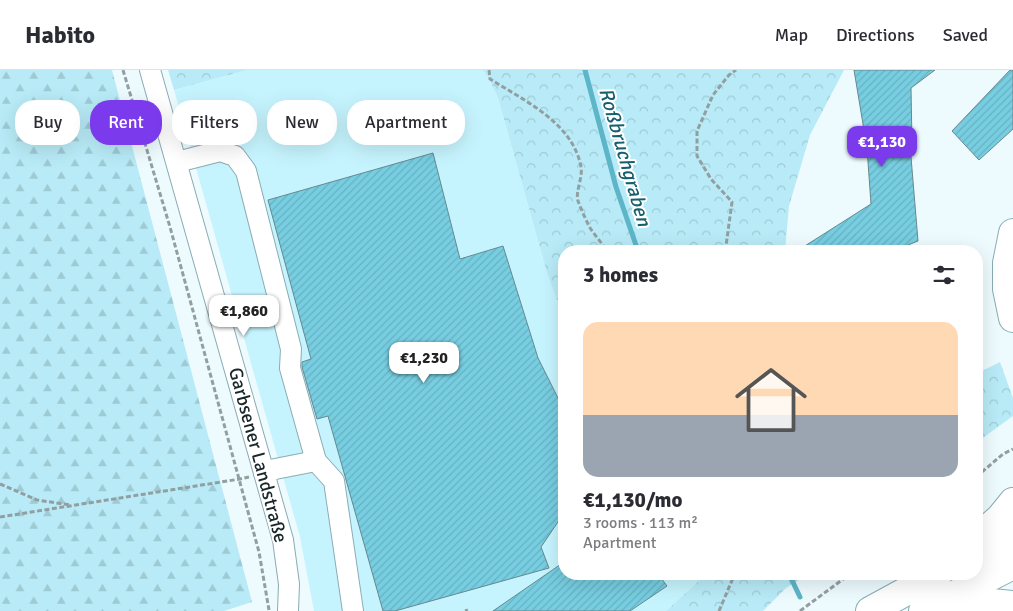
<!DOCTYPE html>
<meta charset="utf-8">
<style>
:root{--surface:#fff;--page:#f7f7f7;--text:#2b2b33;--muted:#7c7c81;--line:#e1e1e2;--accent:#7c3aed}
body{margin:0;font-family:Signika,sans-serif;background:var(--page);color:var(--text);height:100vh;display:flex;flex-direction:column;font-size:19px;white-space:nowrap}
*{box-sizing:border-box;margin:0}
p{font-size:16px;color:var(--muted)}
.icon{flex:none;width:28px;height:28px;fill:none;stroke:currentColor;stroke-width:2;stroke-linecap:round;stroke-linejoin:round}
.map{position:relative;flex:1;overflow:hidden}
.sheet{position:absolute;left:558px;top:175px;width:425px;height:335px;display:flex;flex-direction:column;background:var(--surface);border-radius:20px;box-shadow:0 5px 20px #0002}
.sheet>*{flex:none}
.hud{position:absolute;left:15px;top:30px;width:468px;height:45px;display:flex;gap:10px}
.price{position:absolute;translate:-50% -42px;padding:0 11px;border-radius:10px;background:#fff;color:#222;font-size:16px;line-height:32px;filter:drop-shadow(0 1px 2px #0008)}
.price::after{content:'';position:absolute;left:50%;top:30px;width:15px;height:11px;margin-left:-8px;background:inherit;clip-path:polygon(0 0,100% 0,50% 100%)}
.price.on{background:var(--accent);color:#fff}
ul{padding:0;list-style:none}
li{display:grid;align-content:center;gap:10px;height:265px;padding:0 25px}
li span{display:grid;place-items:center;height:155px;border-radius:15px;color:#555}
li>.icon{margin-inline-start:auto}
span .icon{width:90px;height:90px;fill:#fffc;stroke-width:1}
li b{font-size:21px}
h2{display:flex;justify-content:space-between;align-items:center;height:60px;padding:0 25px;font-size:21px}
.chip{padding:0 18px;border-radius:20px;background:var(--surface);box-shadow:0 5px 20px #0002;font-size:18px;line-height:45px}
.chip.on{background:var(--accent);color:#fff}
header{display:flex;align-items:center;gap:30px;box-sizing:border-box;height:70px;padding:0 25px;background:var(--surface);border-bottom:1px solid var(--line)}
header strong{font-size:24px}
nav{display:flex;gap:28px;margin-inline-start:auto;font-size:18px}
.map>svg:first-child{display:block}
.built{fill:#c6f4fe}
.forest{fill:url(#forest-firs)}
.park{fill:url(#park-crowns)}
.lines{fill:none;stroke-linecap:round;stroke-linejoin:round}
.stream{stroke:#5db5c8;stroke-width:5}
.building{fill:url(#building-hatch);stroke:#67888f}
.minor-casing{stroke:#8aacb4;stroke-width:22}
.highway-casing{stroke:#8aacb4;stroke-width:30}
.path{stroke:#929fa2;stroke-width:3;stroke-dasharray:5 2.5;stroke-linecap:butt}
.minor{stroke:#fff;stroke-width:20}
.highway{stroke:#fff;stroke-width:28}
.labels{text-anchor:middle;dominant-baseline:central;stroke-width:4;stroke-linejoin:round;paint-order:stroke}
.street-label{font-size:19px;fill:#1a272a;stroke:#fff}
.water-label{font-size:20px;font-style:italic;fill:#165f6d;stroke:#fff}
</style>
<header>
<strong>Habito</strong>
<nav><a>Map</a><a>Directions</a><a>Saved</a></nav>
</header>
<div class="map">
<svg width="1013" height="541" viewBox="0 0 1013 541">
<defs>
<pattern id="forest-firs" width="22" height="20" patternUnits="userSpaceOnUse" patternTransform="scale(1.25)"><rect width="22" height="20" fill="#b8ebf7"/><path d="M5 1l3.5 6h-7zM16 11l3.5 6h-7z" fill="#9ecad4"/></pattern>
<pattern id="park-crowns" width="20" height="18" patternUnits="userSpaceOnUse" patternTransform="scale(1.25)"><rect width="20" height="18" fill="#b8ebf7"/><path d="M2 6a3 3 0 1 1 6 0M12 15a3 3 0 1 1 6 0" fill="none" stroke="#9ecad4"/></pattern>
<pattern id="building-hatch" width="6" height="6" patternUnits="userSpaceOnUse" patternTransform="scale(1.25)"><rect width="6" height="6" fill="#77cee1"/><path d="M-1 1l2-2M0 6l6-6M5 7l2-2" fill="none" stroke="#66b1c1"/></pattern>
</defs>
<rect width="100%" height="100%" fill="#edfbfe"/>
<polygon class="built" points="247,0 483,0 490,11 498,28 547,203 564,246 564,504 706,504 666,541 314,541 300,467 174,20"/>
<polygon class="forest" points="0,0 112,0 252,532 224,541 0,541"/>
<g class="park">
<polygon points="168,0 247,0 174,20"/>
<polygon points="483,0 844,0 810,65 789,136 785,181 564,181 564,248 547,203 498,28 490,11"/>
<polygon points="1000,292 1013,328 1013,346 984,367 976,376 976,304"/>
<polygon points="706,504 808,504 786,518 763,541 666,541"/>
</g>
<g class="lines">
<g class="stream">
<polyline points="585,0 616,117 638,181"/>
<polyline points="789,504 800,527"/>
</g>
</g>
<g class="building">
<polygon points="854,0 935,0 911,18 912,75 910,75 918,171 893,181 797,181 871,134 867,78"/>
<polygon points="1010,0 1013,0 1013,59 979,90 952,61"/>
<polygon points="433,83 460,189 503,176 538,288 564,340 564,443 541,477 549,498 395,541 383,541 328,346 317,349 302,297 302,292 311,289 268,130"/>
<polygon points="564,492 564,504 658,504 667,516 630,541 493,541"/>
</g>
<g class="lines">
<g class="minor-casing">
<g id="minor">
<polyline points="150,0 283,470 289,514 288,541"/>
<polyline points="177,92 220,81 235,86 246,101 291,279 290,298 316,391"/>
<polyline points="264,403 275,399 316,391 334,411 353,541"/>
</g>
</g>
<g class="highway-casing">
<g id="highway">
<polyline points="1013,163 1007,193 1007,219 1013,248"/>
<polyline points="976,469 1000,448 1013,432"/>
<polyline points="976,484 1013,466"/>
<polyline points="946,538 982,532 1013,535"/>
<polyline points="870,541 938,504"/>
<polyline points="923,541 1013,495"/>
</g>
</g>
<g class="path">
<polyline points="123,0 170,157 259,482 269,540"/>
<path d="M489,0L490,9C525,31 573,53 581,97C583,107 575,123 578,131C581,139 585,148 589,156C594,165 602,172 606,181"/>
<polyline points="727,181 726,176 732,132 711,109 697,86 697,61 713,25 729,5 736,0"/>
<polyline points="976,407 1003,384 1013,379"/>
<polyline points="0,414 37,430 70,435"/>
<polyline points="0,447 240,409 249,407"/>
<polyline points="465,541 468,540"/>
<polyline points="719,541 733,508 737,504"/>
<polyline points="800,541 850,504"/>
</g>
<use href="#minor" class="minor"/>
<use href="#highway" class="highway"/>
</g>
<g class="labels">
<g class="street-label">
<text transform="translate(258 385) rotate(75)">Garbsener Landstraße</text>
</g>
<g class="water-label">
<text transform="translate(625 87) rotate(74)">Roßbruchgraben</text>
</g>
</g>
</svg>
<b class="price on" style="left:882px;top:98px">€1,130</b>
<b class="price" style="left:244px;top:267px">€1,860</b>
<b class="price" style="left:424px;top:314px">€1,230</b>
<div class="hud">
<a class="chip">Buy</a>
<a class="chip on">Rent</a>
<a class="chip">Filters</a>
<a class="chip">New</a>
<a class="chip">Apartment</a>
</div>
<section class="sheet">
<h2>3 homes<svg class="icon" aria-label="filters" viewBox="0 0 24 24"><path d="M4 7h16M4 17h16"/><circle cx="9" cy="7" r="2"/><circle cx="15" cy="17" r="2"/></svg></h2>
<ul>
<li><span style="background:linear-gradient(#ffd9b3 60%,#9aa5b1 0)"><svg class="icon" aria-label="home" viewBox="0 0 24 24"><path d="M3 11l9-7 9 7M6 9v11h12V9"/></svg></span><div><b>€1,130/mo</b><p>3 rooms · 113 m²</p><p>Apartment</p></div></li>
</ul>
</section>
</div>
